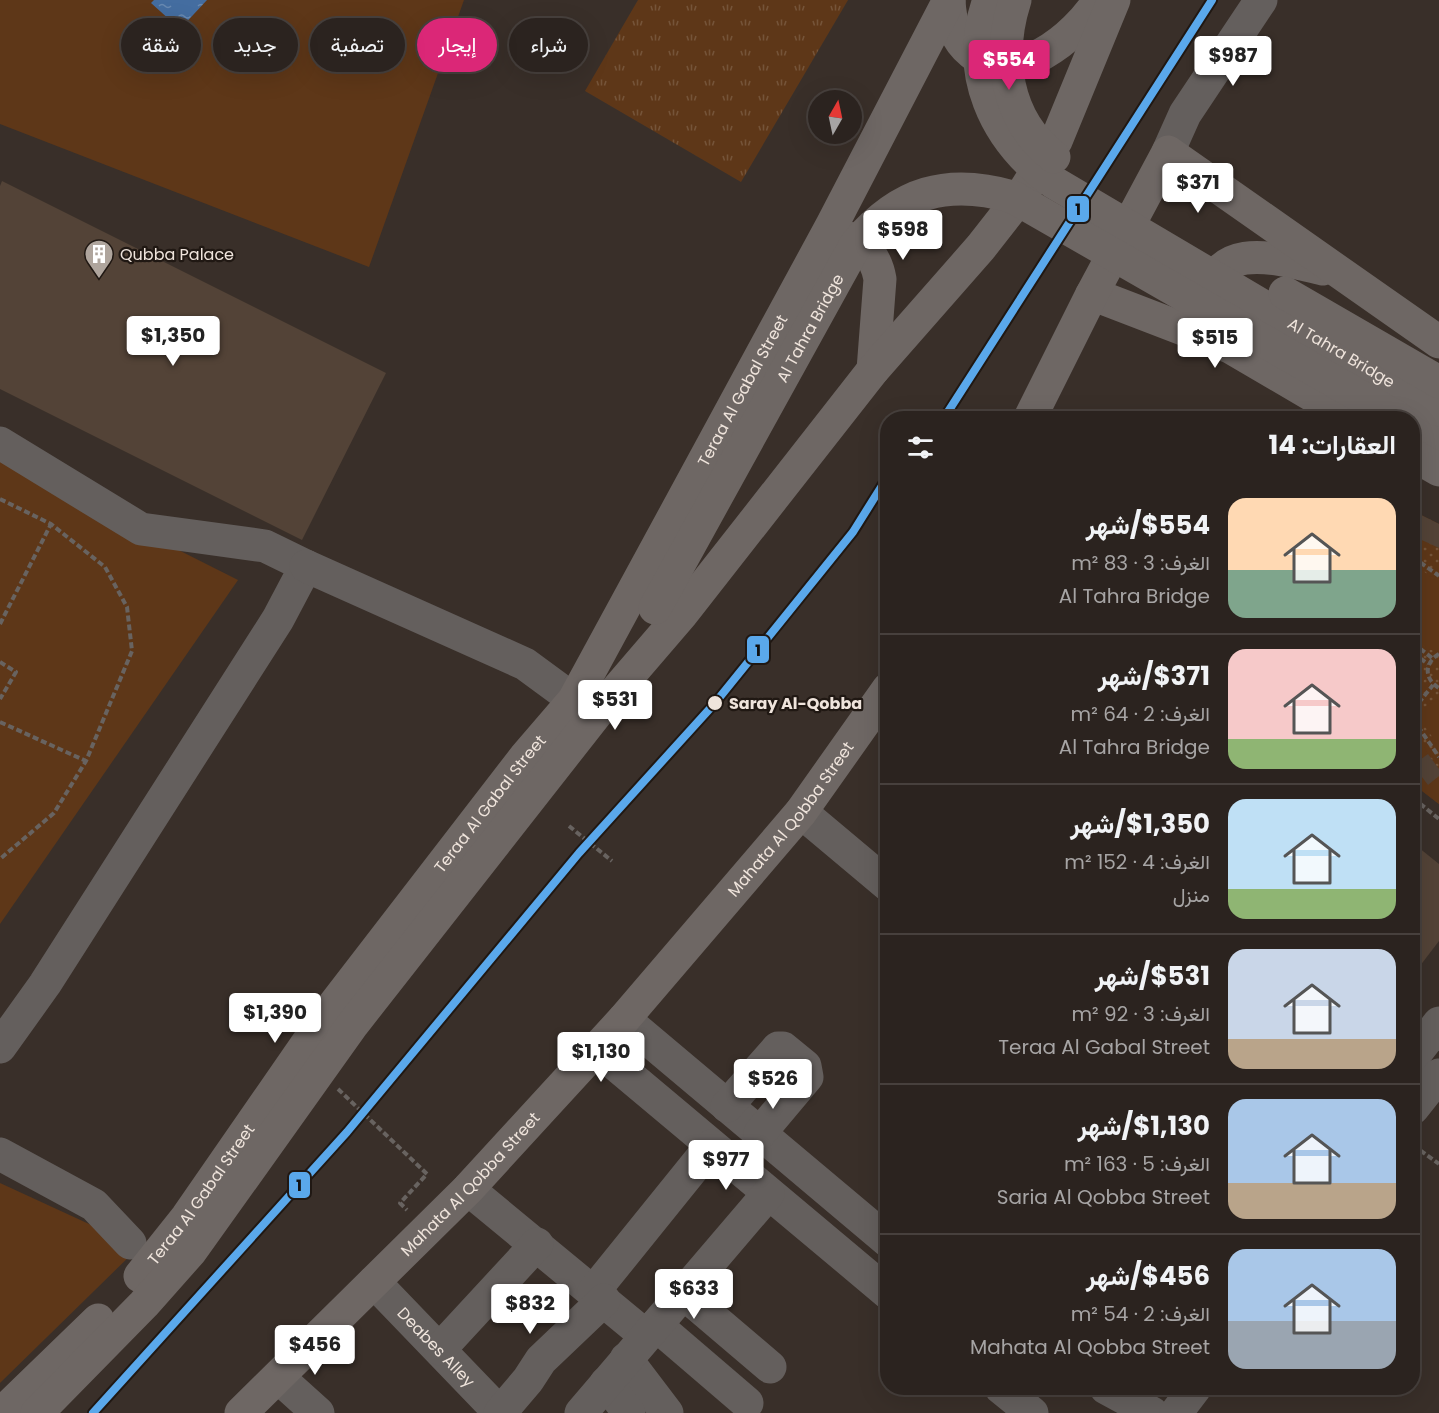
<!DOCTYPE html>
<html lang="ar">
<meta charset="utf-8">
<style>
:root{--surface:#2b231f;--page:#332b28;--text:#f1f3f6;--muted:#a6a4a4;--line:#47403d;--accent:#db2777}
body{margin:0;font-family:Poppins,Vazirmatn,sans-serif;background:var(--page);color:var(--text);direction:rtl;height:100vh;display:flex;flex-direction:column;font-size:22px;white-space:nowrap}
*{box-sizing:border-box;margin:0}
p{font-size:20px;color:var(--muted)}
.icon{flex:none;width:33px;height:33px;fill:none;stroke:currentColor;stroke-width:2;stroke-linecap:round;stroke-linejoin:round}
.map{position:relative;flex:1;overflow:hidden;direction:ltr}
.side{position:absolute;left:880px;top:411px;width:540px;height:984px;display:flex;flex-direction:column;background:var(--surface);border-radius:24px;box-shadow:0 6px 24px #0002,0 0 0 2px var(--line);direction:rtl}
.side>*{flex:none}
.hud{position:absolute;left:18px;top:18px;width:570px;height:54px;direction:rtl;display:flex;gap:12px}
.needle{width:39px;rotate:9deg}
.controls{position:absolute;left:808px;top:90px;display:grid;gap:12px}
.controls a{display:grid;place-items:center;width:54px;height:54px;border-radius:50%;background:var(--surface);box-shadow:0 6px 24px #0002,0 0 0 2px var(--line);font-size:30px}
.price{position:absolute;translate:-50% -51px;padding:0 14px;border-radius:6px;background:#fff;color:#222;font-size:20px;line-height:39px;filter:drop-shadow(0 2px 3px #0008)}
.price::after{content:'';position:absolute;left:50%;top:36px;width:18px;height:14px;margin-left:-9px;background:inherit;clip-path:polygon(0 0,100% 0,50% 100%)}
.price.current{background:var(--accent);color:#fff}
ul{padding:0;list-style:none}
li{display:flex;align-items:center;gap:18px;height:150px;padding:0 24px}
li+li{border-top:2px solid var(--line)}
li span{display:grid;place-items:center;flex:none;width:168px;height:120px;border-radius:18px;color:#555}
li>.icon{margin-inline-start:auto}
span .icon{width:72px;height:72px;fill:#fffc;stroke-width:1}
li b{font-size:26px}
h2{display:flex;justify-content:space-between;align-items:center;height:72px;padding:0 24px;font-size:26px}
.pill{padding:0 21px;border-radius:27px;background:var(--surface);box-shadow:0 6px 24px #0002,0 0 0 2px var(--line);font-size:21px;line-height:54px}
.pill.current{background:var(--accent);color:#fff}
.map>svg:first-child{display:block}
.grass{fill:url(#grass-tufts)}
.park{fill:url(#park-dots)}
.garden{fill:#5e3718}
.water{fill:url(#water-ripples)}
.building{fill:#534337}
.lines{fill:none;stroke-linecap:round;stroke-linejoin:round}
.path{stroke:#686360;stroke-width:4;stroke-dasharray:6 3;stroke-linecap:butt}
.minor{stroke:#645f5d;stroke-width:33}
.major{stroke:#6e6764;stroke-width:33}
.major-bridge{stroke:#6e6764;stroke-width:33}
.metro-1-casing{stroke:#201813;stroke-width:12}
.metro-1{stroke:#5aa8eb;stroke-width:8}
.stop-dot{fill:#efe4dc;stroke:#201813;stroke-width:2}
.labels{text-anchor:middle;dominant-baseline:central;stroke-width:4.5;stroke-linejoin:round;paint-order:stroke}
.poi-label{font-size:16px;fill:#efe4dc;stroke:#201813;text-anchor:start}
.street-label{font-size:16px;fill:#efe4dc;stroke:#201813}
.stop-label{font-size:16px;font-weight:bold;fill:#efe4dc;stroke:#201813;text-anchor:start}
.line-badge{stroke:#201813;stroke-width:2}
.pale-badge-label{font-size:16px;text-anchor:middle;font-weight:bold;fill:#111}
</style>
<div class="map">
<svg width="1439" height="1413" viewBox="0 0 1439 1413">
<defs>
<pattern id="grass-tufts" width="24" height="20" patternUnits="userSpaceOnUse" patternTransform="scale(1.5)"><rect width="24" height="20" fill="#5e3718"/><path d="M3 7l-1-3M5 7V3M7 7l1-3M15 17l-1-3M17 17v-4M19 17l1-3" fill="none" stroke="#755439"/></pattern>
<pattern id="park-dots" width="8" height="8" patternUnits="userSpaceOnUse" patternTransform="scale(1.5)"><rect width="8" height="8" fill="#5e3718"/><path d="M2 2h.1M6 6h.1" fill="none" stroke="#755439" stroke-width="1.8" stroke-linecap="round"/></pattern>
<pattern id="water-ripples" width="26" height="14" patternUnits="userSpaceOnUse" patternTransform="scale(1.5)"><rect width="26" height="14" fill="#446da0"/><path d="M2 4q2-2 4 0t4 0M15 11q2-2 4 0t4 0" fill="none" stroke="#6889b1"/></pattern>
</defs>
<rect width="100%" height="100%" fill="#392f29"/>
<polygon class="grass" points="638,0 848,0 741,182 585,91"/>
<polygon class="park" points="1413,511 1439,524 1439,804 1413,784"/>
<g class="garden">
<polygon points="0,0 464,0 369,267 0,124"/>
<polygon points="0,460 238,580 0,924"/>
<polygon points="1418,567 1439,583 1439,652 1428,649 1413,638 1413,571"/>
<polygon points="1413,658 1418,662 1426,677 1413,697"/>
<polygon points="1439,698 1439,747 1418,716 1425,707"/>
<polygon points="1413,727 1428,754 1428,784 1439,776 1439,804 1413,784"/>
<polygon points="0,1183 139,1247 0,1383"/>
</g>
<polygon class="water" points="154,0 207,0 180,29 151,3"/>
<g class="building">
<polygon points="2,181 386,373 302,540 0,389 0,186"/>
<polygon points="1419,514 1439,524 1439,548 1413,536"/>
<polygon points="1428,754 1439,769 1439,776 1428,785 1413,765"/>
<polygon points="1413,843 1439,864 1439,941 1413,975"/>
</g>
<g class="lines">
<g class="path">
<polyline points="0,499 51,524 105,567 127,607 132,651 86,761 54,813 0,859"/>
<polyline points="1413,557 1439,576"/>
<polyline points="0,624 51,524"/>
<polyline points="1413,643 1432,658"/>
<polyline points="1413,653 1428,664"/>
<path d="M1439,654C1424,663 1424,679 1439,688"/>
<polyline points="0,662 16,672 0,699"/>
<polyline points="1413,710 1433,685"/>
<polyline points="1413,719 1439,757"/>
<polyline points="0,722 86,761"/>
<polyline points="1413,798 1439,819"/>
<polyline points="569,826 612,861"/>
<polyline points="338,1089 427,1174 400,1203 407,1210"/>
<polyline points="1413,1145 1439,1164"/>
</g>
<g class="minor">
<polyline points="1168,152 1185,114 1261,0"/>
<polyline points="0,443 141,529 265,546 306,566 278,619 45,984 0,1047"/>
<polyline points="306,566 525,664 574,700"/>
<polyline points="801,812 888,885"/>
<polyline points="624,1019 888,1241"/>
<polyline points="597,1049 888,1293"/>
<polyline points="1413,1057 1439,1023"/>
<polyline points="727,1106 778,1048 783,1048 805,1066 807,1077 760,1133"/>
<polyline points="1413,1108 1439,1075"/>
<polyline points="0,1154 94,1205 130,1243"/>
<polyline points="468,1189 646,1336"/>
<path id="s1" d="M374,1282L500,1413"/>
<polyline points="594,1291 711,1146"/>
<polyline points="683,1293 770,1367"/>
<polyline points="656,1325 747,1403"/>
<polyline points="440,1349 537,1244"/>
<polyline points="626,1359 667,1413"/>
<polyline points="278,1377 318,1413"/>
<polyline points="606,1383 629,1413"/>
<polyline points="1001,1388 1032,1413"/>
<polyline points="1106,1388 1152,1413"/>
<polyline points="500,1413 528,1380 541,1360 604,1300"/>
<polyline points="581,1413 768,1194"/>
<polyline points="1176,1413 1195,1388"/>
</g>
<g class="major">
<path d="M949,0C950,22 955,39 972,53C1015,88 1076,37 1099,0"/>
<path d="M831,238C858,231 876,256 880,279L873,370"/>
<polyline points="1092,294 1230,347 1351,418"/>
<path d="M1208,303C1214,236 1281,260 1323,269"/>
<polyline points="1030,418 1092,294 1168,152 1439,342"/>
<polyline points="1413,427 1439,443"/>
<polyline points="1413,455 1439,470"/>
<path id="s2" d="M140,1276L187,1217L333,1006L525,757L574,700L832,225L949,0"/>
<polyline points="2,1413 98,1320"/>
<polyline points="37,1413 144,1304 191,1251 353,1024 596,714 681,615 873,370 981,247 1021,196 1056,141 1114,0"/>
<path id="s3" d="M241,1413L468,1189L624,1019L801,812L888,689"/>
</g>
<g class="major-bridge">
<path id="s4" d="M989,0C963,72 994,139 1053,182L1439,410"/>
<path d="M1015,0C997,56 1005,119 1054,157"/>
<polyline points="1285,293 1439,382"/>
<path id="s5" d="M655,608L856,244C900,192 947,178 1013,197L1398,418"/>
</g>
<g class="metro-1-casing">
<g id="metro-1">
<polyline points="944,418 1212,0"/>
<polyline points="93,1413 347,1132 579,853 715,703 853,532 888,476"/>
</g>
</g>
<use href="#metro-1" class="metro-1"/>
</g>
<defs>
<g id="building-pin" transform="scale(1.5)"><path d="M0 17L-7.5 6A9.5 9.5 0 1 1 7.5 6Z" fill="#afa59d" stroke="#201813"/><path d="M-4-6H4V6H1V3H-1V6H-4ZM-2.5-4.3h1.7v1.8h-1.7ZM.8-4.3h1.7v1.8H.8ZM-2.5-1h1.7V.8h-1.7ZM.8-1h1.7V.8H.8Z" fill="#fff"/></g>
</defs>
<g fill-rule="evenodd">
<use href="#building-pin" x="99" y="254"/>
</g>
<circle class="stop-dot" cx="715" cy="703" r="8"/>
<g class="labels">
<g class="poi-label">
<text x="120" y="254">Qubba Palace</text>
</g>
<g class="street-label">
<text stroke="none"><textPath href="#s5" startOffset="320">Al Tahra Bridge</textPath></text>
<text stroke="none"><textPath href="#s4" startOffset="543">Al Tahra Bridge</textPath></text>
<text stroke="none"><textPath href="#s2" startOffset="1074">Teraa Al Gabal Street</textPath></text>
<text stroke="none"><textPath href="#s2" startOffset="588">Teraa Al Gabal Street</textPath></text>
<text stroke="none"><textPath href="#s3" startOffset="810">Mahata Al Qobba Street</textPath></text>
<text stroke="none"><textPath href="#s3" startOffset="324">Mahata Al Qobba Street</textPath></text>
<text stroke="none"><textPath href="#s2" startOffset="102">Teraa Al Gabal Street</textPath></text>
<text stroke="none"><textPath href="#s1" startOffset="90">Deabes Alley</textPath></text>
</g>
<g class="stop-label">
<text x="729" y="703">Saray Al-Qobba</text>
</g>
</g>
<g class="line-badge">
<rect x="1066" y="195" width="24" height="28" rx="6" fill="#5aa8eb"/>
<rect x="746" y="635" width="24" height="29" rx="6" fill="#5aa8eb"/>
<rect x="288" y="1171" width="23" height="28" rx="6" fill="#5aa8eb"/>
</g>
<g class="pale-badge-label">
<text x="1078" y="215">1</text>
<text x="758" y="656">1</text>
<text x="299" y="1191">1</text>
</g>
</svg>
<div class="controls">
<a><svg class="needle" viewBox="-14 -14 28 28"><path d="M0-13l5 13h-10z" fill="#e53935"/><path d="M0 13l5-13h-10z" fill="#a6a4a4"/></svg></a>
</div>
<b class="price" style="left:1233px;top:87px">$987</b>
<b class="price current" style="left:1009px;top:91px">$554</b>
<b class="price" style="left:1198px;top:214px">$371</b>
<b class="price" style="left:903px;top:261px">$598</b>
<b class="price" style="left:173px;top:367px">$1,350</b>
<b class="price" style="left:1215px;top:369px">$515</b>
<b class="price" style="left:615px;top:731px">$531</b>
<b class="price" style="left:275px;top:1044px">$1,390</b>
<b class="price" style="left:601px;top:1083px">$1,130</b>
<b class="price" style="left:773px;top:1110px">$526</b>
<b class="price" style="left:726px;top:1191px">$977</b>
<b class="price" style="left:694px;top:1320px">$633</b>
<b class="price" style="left:530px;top:1335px">$832</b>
<b class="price" style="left:315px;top:1376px">$456</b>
<div class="hud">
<a class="pill">شراء</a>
<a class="pill current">إيجار</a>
<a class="pill">تصفية</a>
<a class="pill">جديد</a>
<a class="pill">شقة</a>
</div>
<section class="side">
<h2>العقارات: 14<svg class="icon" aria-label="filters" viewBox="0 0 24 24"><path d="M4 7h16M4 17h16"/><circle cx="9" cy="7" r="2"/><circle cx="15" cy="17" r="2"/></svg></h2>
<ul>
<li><span style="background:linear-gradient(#ffd9b3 60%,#7fa58c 0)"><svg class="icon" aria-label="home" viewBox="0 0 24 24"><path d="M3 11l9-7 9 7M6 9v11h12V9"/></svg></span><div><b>$554/شهر</b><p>الغرف: 3 · 83 m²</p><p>Al Tahra Bridge</p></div></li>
<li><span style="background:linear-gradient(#f6c9c9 75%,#8fb573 0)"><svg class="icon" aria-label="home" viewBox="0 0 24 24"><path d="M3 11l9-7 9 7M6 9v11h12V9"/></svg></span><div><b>$371/شهر</b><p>الغرف: 2 · 64 m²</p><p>Al Tahra Bridge</p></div></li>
<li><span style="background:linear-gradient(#bfe0f5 75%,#8fb573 0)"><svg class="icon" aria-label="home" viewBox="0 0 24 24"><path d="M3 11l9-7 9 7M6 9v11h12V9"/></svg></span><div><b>$1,350/شهر</b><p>الغرف: 4 · 152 m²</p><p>منزل</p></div></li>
<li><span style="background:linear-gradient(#c9d6e8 75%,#b9a48a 0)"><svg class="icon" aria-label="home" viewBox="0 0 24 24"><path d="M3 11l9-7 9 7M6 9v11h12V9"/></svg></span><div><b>$531/شهر</b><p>الغرف: 3 · 92 m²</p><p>Teraa Al Gabal Street</p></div></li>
<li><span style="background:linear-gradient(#a9c7e8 70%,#b9a48a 0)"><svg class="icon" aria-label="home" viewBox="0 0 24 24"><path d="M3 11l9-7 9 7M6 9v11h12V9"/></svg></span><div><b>$1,130/شهر</b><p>الغرف: 5 · 163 m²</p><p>Saria Al Qobba Street</p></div></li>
<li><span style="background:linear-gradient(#a9c7e8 60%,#9aa5b1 0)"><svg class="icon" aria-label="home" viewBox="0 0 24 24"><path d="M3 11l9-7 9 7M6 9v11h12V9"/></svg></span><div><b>$456/شهر</b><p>الغرف: 2 · 54 m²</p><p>Mahata Al Qobba Street</p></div></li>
</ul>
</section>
</div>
